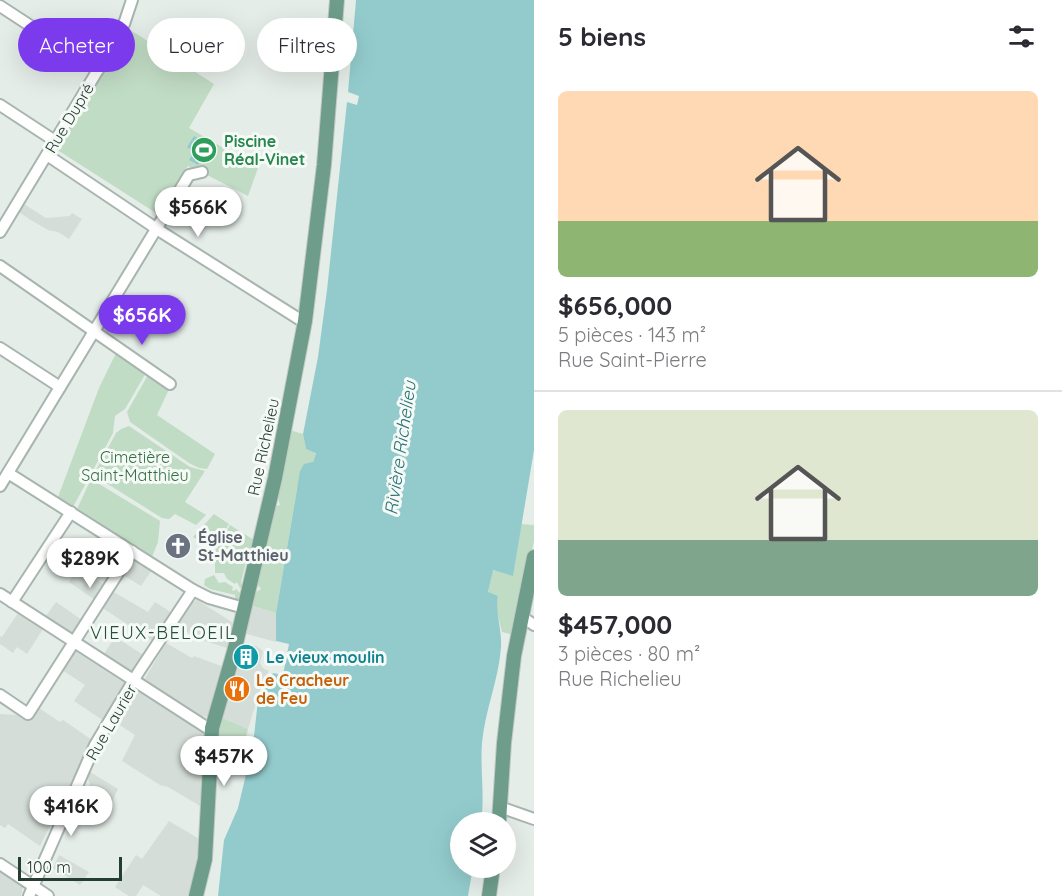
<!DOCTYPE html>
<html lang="fr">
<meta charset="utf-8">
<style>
:root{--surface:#fff;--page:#f2f2f3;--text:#2b2b33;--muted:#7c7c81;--line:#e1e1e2;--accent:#7c3aed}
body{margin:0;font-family:Quicksand,sans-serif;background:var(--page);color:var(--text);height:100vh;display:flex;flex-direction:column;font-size:22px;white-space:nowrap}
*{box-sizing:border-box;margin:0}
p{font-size:20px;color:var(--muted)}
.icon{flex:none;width:33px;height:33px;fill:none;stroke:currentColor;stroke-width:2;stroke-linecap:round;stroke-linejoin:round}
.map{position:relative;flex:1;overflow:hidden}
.details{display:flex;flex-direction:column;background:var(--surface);width:528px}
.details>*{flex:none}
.guide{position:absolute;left:18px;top:18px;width:426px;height:54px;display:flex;gap:12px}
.tools{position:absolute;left:450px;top:812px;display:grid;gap:12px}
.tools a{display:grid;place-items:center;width:66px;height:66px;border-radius:50%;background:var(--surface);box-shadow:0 6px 24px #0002;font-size:30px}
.scale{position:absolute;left:18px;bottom:15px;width:104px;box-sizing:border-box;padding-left:6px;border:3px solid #263d34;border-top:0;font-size:16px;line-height:21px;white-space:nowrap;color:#263d34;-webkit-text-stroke:4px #f6faf7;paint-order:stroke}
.price{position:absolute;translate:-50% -51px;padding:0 14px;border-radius:21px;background:#fff;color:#222;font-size:20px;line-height:39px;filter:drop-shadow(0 2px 3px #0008)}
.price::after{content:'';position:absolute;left:50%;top:36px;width:18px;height:14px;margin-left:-9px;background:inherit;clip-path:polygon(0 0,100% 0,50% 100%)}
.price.on{background:var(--accent);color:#fff}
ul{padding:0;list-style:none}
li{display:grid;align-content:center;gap:12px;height:318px;padding:0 24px}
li+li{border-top:2px solid var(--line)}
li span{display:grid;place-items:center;height:186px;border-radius:9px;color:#555}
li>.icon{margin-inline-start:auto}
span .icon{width:108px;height:108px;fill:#fffc;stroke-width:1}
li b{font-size:26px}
h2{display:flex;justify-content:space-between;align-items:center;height:72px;padding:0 24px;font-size:26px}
.chip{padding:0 21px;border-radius:27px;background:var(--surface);box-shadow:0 6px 24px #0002;font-size:21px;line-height:54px}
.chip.on{background:var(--accent);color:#fff}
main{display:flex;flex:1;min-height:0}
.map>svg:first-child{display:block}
.built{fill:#d4ddd7}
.green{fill:#c1dcc4}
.water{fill:#93cbcc}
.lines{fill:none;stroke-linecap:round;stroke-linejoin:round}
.minor-casing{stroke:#a8b5af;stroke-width:14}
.major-casing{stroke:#c2c9c6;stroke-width:16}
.minor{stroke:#fff;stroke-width:10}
.major{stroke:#6e9e8b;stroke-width:14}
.labels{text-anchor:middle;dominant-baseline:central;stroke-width:6;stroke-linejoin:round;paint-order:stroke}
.street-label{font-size:16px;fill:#263d34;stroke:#f6faf7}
.leisure-label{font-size:16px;font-weight:bold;fill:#27864d;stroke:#f6faf7;text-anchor:start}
.park-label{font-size:16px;fill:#347043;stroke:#f6faf7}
.worship-label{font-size:16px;font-weight:bold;fill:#5b616d;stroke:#f6faf7;text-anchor:start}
.culture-label{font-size:16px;font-weight:bold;fill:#0d838f;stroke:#f6faf7;text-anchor:start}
.food-label{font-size:16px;font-weight:bold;fill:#c56008;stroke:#f6faf7;text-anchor:start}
.water-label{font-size:18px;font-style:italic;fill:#267174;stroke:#f6faf7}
.neighbourhood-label{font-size:18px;letter-spacing:1.5px;fill:#244e3e;stroke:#f6faf7}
</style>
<main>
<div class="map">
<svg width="534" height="896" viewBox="0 0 534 896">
<rect width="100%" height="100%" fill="#e5ede9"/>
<g class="built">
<polygon points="24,204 46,218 70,216 72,213 82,219 69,239 58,232 48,230 29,219 19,212"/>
<polygon points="134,559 152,570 141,586 123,575"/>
<polygon points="79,567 104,585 95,600 69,582"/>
<polygon points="112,591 148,612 155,602 172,613 154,642 101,607"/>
<polygon points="197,600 232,622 234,628 230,649 199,639 177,626 193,602"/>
<polygon points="56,602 82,620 73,632 70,633 46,616"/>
<polygon points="250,605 276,613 276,642 247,634"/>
<polygon points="18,613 43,629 27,654 17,647 13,653 0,644 0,636 2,637"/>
<polygon points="115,637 145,656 133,672 104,654"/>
<polygon points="166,643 192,658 194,656 224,667 208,717 201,716 144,680"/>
<polygon points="245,644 256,646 263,651 260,663 263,668 269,671 262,683 248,729 220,717"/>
<polygon points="75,651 126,684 104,721 74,701 85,685 62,670"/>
<polygon points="137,691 205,734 202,807 168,787 160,785 122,761 135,735 115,722"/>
<polygon points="39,708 60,722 63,720 92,740 40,846 8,824 5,828 0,825 0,714 17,715 23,719 26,717 30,722"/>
<polygon points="90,772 118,789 108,810 84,798 90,784 87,777"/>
<polygon points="169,821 201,840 199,862 190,896 161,896 143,885 136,896 129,896 115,887 136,855 142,859"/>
<polygon points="59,855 89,872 80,885 53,868"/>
<polygon points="0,871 23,887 21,896 0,896"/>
</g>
<g class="green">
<polygon points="129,29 214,84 189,128 258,168 248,196 205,174 207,170 194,170 188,166 159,212 156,213 59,151 58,147"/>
<polygon points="117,351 147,371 125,409 115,416 113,433 73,507 58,497 99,388"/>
<polygon points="149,373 170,387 157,415 215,454 207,469 199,468 189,463 130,422 127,412"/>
<polygon points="129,426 190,467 205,471 185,502 206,515 196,525 175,514 169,519 162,518 95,476 94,474 116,433 121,429"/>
<polygon points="290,430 303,434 306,449 316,452 313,462 297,488 276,613 250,605 253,594 261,589 257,584 276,506 280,505 277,495"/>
<polygon points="91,479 160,521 158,542 152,557 77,509"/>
<polygon points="214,514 229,524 213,550 193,537"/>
<polygon points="521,524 534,525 534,541 514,635 502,632 496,608 498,596 488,593 492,570 513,575"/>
<polygon points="230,525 254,540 251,551 248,554 241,582 243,587 240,588 237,582 235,584 227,579 224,573 215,573 215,563 210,560"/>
<polygon points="214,575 219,583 225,582 233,587 232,590 234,591 236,589 241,594 239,602 235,601 235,595 210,589 204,585 205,579"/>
<polygon points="220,717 248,729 243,749 216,738"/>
</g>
<g class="water">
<path d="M356,0H534V450L513,576L493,570L488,592L498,596C495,613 502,628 501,647C499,679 485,710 482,743C480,769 485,796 481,822H460V867H473L468,896H218L224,840L238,808L253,745L258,700L273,673L283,675L289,644L276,641V613L300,471L304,464L313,462L316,453L306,449L303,434L318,357L327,290L347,102L357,105L359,96L348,92Z"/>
<polygon points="194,136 216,149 209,161 202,157 198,165 189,160 194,152 187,147"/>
</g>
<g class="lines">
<g class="minor-casing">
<g id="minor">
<polyline points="0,6 98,70"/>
<polyline points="0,105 55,141"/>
<polyline points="47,155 163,233 299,319 305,321"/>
<polyline points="0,232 113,45 124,24 132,0"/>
<polyline points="0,266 170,384"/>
<polyline points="0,348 60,387"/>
<polyline points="8,473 193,590 209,598 244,608"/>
<polyline points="0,486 189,175 202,172"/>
<polyline points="0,594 206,727 212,728"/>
<polyline points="12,602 71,512"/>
<polyline points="521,616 534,625"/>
<polyline points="0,695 28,714 132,551"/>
<polyline points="500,807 534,819"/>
<polyline points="0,864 48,896"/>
<polyline points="29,896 95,745 138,673 193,590"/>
</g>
</g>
<g class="major-casing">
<g id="major">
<polyline points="499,822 504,743 514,656 534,557"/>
<polyline points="196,896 205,859 212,728 235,648 275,478 305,321 324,165 337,0"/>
<polyline points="489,896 493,867"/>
</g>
</g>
<use href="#minor" class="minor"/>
<use href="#major" class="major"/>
</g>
<defs>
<g id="stadium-disc" transform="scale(1.35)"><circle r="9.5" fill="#2e9e5b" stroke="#f6faf7"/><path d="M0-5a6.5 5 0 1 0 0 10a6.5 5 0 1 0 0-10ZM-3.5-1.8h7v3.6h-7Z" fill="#fff"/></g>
<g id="church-disc" transform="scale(1.35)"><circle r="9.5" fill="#6b7280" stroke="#f6faf7"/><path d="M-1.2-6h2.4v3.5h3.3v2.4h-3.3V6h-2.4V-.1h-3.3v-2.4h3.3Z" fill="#fff"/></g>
<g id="building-disc" transform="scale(1.35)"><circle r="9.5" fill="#0f9aa8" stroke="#f6faf7"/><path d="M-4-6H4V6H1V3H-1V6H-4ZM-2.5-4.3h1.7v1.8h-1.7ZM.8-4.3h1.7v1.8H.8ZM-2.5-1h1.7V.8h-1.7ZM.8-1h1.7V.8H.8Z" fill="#fff"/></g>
<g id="restaurant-disc" transform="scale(1.35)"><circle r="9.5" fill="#e8710a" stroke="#f6faf7"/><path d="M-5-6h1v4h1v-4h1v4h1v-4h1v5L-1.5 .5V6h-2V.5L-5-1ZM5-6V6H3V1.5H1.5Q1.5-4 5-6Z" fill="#fff"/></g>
</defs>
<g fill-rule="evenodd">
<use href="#stadium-disc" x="204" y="150"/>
<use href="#church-disc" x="178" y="546"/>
<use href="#building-disc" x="246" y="657"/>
<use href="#restaurant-disc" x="237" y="689"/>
</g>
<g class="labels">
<g class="street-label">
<text transform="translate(69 118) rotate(-59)">Rue Dupré</text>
<text transform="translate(263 447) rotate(-78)">Rue Richelieu</text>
<text transform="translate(111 722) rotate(-60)">Rue Laurier</text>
</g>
<g class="leisure-label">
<text x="224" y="141">Piscine<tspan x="224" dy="18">Réal-Vinet</tspan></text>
</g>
<g class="park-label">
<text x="135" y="457">Cimetière<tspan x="135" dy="18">Saint-Matthieu</tspan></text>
</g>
<g class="worship-label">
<text x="198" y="537">Église<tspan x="198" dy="18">St-Matthieu</tspan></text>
</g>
<g class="culture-label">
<text x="266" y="657">Le vieux moulin</text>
</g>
<g class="food-label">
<text x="256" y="680">Le Cracheur<tspan x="256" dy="18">de Feu</tspan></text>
</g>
<g class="water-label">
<text transform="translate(400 448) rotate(-82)">Rivière Richelieu</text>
</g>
<g class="neighbourhood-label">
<text x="163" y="632">VIEUX-BELOEIL</text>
</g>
</g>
</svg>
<div class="tools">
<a><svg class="icon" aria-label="layers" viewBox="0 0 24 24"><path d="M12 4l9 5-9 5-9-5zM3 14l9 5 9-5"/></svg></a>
</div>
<div class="scale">100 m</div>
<b class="price" style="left:198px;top:238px">$566K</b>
<b class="price on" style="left:142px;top:346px">$656K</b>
<b class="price" style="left:90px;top:589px">$289K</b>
<b class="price" style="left:224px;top:787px">$457K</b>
<b class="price" style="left:71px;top:837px">$416K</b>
<div class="guide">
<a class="chip on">Acheter</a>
<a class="chip">Louer</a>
<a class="chip">Filtres</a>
</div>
</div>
<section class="details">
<h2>5 biens<svg class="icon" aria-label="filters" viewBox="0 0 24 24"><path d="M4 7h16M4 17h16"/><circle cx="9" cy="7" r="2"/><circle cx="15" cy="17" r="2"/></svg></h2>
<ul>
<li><span style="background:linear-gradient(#ffd9b3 70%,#8fb573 0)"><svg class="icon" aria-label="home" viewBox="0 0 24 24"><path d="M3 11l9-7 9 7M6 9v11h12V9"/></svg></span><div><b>$656,000</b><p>5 pièces · 143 m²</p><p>Rue Saint-Pierre</p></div></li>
<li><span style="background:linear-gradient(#dfe7d0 70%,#7fa58c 0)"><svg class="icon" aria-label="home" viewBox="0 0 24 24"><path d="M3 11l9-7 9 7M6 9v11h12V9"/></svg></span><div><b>$457,000</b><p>3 pièces · 80 m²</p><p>Rue Richelieu</p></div></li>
</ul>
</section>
</main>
